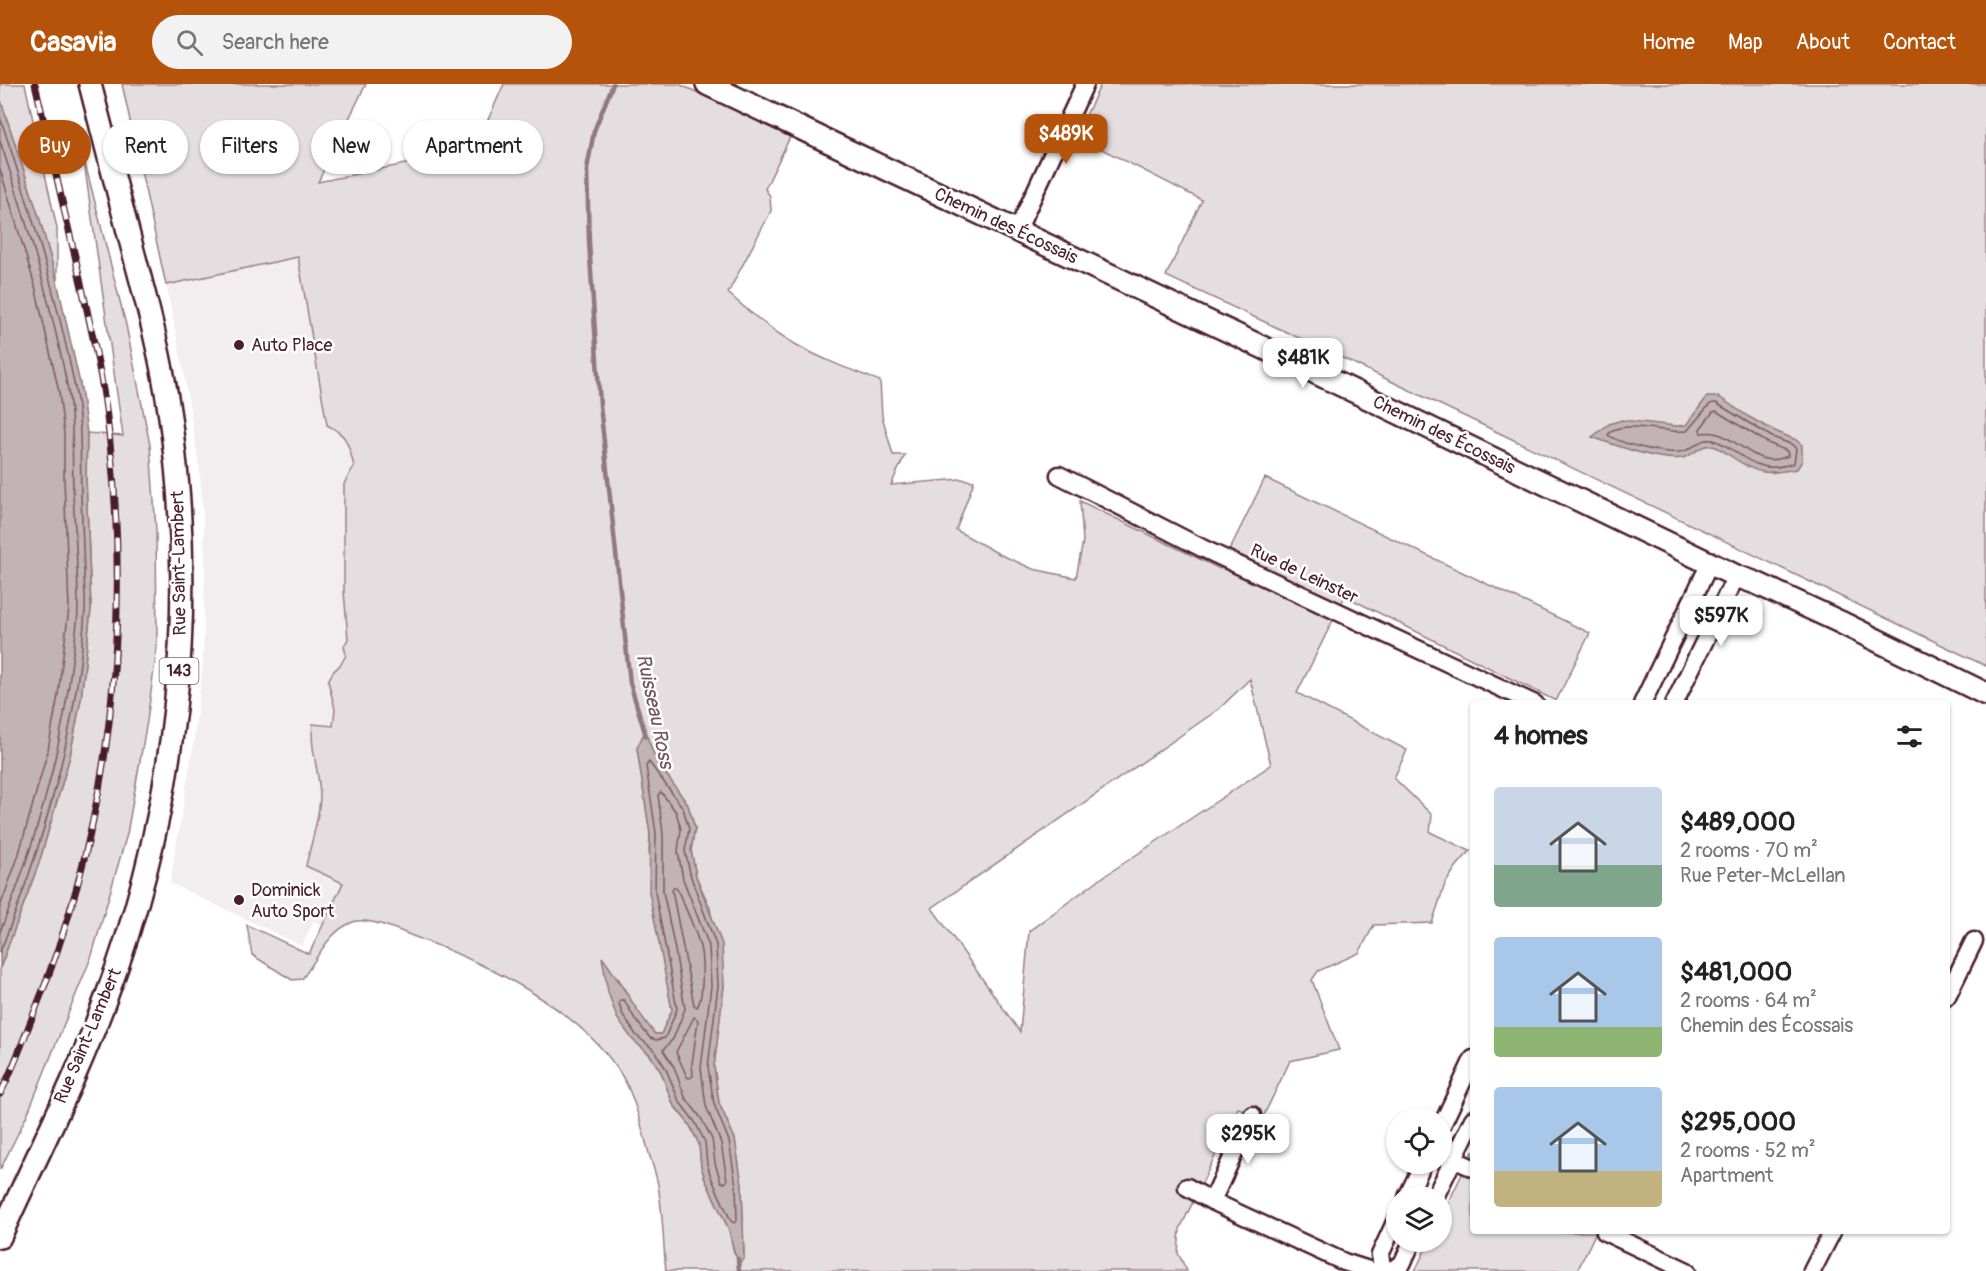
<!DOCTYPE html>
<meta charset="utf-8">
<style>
:root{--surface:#fff;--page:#f2f2f2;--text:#222;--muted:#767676;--accent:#b45309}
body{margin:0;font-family:Pangolin,sans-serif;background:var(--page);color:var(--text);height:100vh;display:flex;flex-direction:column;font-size:22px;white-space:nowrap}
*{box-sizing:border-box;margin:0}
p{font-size:20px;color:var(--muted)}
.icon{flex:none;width:33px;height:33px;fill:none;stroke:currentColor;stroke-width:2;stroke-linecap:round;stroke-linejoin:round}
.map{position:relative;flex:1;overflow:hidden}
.details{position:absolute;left:1470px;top:616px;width:480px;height:534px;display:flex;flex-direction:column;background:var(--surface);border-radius:6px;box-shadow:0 2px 4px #0004}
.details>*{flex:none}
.hud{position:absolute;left:18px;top:36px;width:570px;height:54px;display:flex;gap:12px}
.buttons{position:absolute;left:1386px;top:1024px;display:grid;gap:12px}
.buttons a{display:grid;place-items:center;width:66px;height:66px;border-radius:50%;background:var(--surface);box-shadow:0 2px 4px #0004;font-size:30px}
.price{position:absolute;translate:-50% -51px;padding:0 14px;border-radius:12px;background:#fff;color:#222;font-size:20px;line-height:39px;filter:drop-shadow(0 2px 3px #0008)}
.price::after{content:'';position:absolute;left:50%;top:36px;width:18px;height:14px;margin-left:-9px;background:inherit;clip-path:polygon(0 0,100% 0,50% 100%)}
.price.current{background:var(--accent);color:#fff}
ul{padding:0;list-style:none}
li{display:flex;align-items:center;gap:18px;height:150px;padding:0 24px}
li span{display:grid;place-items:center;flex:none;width:168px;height:120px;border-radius:6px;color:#555}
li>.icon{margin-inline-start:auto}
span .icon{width:72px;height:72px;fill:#fffc;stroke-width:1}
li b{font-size:26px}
h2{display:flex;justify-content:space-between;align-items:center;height:72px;padding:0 24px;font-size:26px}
.pill{padding:0 21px;border-radius:27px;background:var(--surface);box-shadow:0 2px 4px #0004;font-size:21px;line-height:54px}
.pill.current{background:var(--accent);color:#fff}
header{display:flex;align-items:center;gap:36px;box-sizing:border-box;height:84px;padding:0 30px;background:var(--accent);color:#fff}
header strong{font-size:28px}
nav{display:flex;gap:33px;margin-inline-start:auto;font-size:21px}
.search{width:420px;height:54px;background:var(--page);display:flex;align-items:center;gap:15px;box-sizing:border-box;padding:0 21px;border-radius:33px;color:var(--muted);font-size:22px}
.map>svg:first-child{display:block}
.built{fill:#f2eeef}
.green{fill:#e5dee0;stroke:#987e86;stroke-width:1.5;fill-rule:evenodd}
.water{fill:#c1b3b6;stroke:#91787e;stroke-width:1.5}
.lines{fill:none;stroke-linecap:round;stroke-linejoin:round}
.shore{stroke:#7a5a63;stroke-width:1.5}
.stream{stroke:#91787e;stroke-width:4.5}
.minor-casing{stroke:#4a1f2b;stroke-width:21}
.major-casing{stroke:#4a1f2b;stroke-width:26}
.minor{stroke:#fff;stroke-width:16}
.major{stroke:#fff;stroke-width:21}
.rail-casing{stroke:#4a1f2b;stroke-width:7}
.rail{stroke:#fff;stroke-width:4.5;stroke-dasharray:14;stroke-linecap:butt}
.poi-dot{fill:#4a1f2b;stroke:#fff;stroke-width:2}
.labels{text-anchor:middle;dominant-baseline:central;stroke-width:5;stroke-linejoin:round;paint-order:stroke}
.shield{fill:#fff;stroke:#80626b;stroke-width:1.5}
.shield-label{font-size:16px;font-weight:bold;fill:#4a1f2b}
.street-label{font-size:18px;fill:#4a1f2b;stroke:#fff}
.poi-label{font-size:18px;fill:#4a1f2b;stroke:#fff;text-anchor:start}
.water-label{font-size:20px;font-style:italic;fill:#74535c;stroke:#fff}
</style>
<header>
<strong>Casavia</strong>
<div class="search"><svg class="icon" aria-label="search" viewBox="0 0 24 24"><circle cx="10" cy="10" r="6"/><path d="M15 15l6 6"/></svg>Search here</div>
<nav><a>Home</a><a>Map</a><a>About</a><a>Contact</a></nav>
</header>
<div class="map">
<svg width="1986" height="1187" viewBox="0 0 1986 1187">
<rect width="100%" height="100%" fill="#fff"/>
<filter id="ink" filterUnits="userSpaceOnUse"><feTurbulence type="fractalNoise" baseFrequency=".0167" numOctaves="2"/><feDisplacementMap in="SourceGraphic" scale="12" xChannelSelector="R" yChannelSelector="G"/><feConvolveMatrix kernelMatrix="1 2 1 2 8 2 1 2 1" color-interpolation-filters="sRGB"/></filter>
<g filter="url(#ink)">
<polygon class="built" points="298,173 326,341 340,347 347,356 355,382 348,396 343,461 344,507 348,555 344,562 346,571 341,580 333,588 328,597 335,625 333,643 313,640 311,652 315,669 319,700 320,714 317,735 343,799 323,841 314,837 302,862 170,799 193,663 203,578 205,476 202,414 199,381 183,284 166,201"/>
<g class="green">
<polygon points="0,0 25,0 57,144 57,197 39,133 0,14"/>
<path d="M122,0H366L318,98L434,74L473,69L504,0H679L791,51L765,105L770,112L771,127L728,209C749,228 771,246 795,260C821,275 851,286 880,297L882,332L893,371H905L891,401L961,395L974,397L956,446L999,470L1033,485L1076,494L1083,457L1080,417L1220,485L1265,394L1590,549L1556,617L1345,512L1297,609L1407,666L1394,694L1432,731L1430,748L1470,767L1456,783L1445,800L1432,839L1374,841L1359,869L1318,887L1312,896L1339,966L1290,977L1263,1033L1238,1024L1180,1145L1178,1169L1187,1187H666C663,1158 663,1129 658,1101C656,1089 651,1077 648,1066C642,1044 637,1022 627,1001C590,928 484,878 410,851C396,845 367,833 353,838C328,847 317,876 302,895L292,896L252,871L247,841L309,870L343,799L306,782C311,759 319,736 320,713C320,689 309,662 313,640L333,642L335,625L328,597L333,588L341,580L346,571L344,562L348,555L344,507V400L354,382C348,360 348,351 327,341L298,173L166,201ZM1250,595L1271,681L1097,797L1029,847L1020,948L932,824L1219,625ZM645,648L656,676L688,721L695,744L691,766L696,792L710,824L724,902L714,982L719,1019L735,1055L742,1101L744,1174L739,1179L734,1168L729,1146L705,1095L701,1082L699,1060L689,1040L673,1020L661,988L650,971L632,955L618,894L640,932L655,950H661L672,926L662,868L649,767L650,750L637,664Z"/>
<polygon points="1101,0 1986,0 1986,582 1353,279 1166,192 1202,116 1076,52"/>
<polygon points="83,71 126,241 150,361 156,446 157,563 147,637 127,750 92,871 27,1031 0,1086 0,884 39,779 70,672 81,615 91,525 86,394 87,349 123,352"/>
<polygon points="1473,1067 1473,1148 1596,1148 1577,1187 1415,1187 1429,1158 1442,1158 1442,1132"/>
</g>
<g class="water">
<polygon points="0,14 39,133 57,197 81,304 87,349 86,394 91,525 81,615 70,672 39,779 0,884"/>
<path d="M1707,313H1719L1749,333L1775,347L1796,356L1802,361V377L1797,385C1765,390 1760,392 1732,373C1726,369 1719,363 1712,362C1701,360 1693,372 1682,374C1660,378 1614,361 1592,353L1609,340L1622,336L1677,342L1686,341Z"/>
<path d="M645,647L656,676L688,721L695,744L691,766L696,792L722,860L724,902L714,983L719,1019L735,1055L742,1101L744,1174L739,1179L734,1168L729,1146L705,1095L701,1082L699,1060L689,1040L673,1020L661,988L650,971L632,955L617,934L608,908L602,873C621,898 635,926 655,950H661L672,926L649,808L650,750L637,664Z"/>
</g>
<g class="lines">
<g class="shore">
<path d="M0,33C30,122 57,212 75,304C82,340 80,376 81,412C82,438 83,464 84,489C84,501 86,514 85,526C78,643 44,759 0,868"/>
<path d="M0,57C27,138 52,221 68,306C74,340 72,375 73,410C75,447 78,485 78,523C78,541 74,559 72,577C61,670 35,761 0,848"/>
<polyline points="0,85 35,202 59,308 64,350 64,394 69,524 58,611 48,666 18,773 0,823"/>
<path d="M1716,319L1772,353L1793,361L1796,365L1794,379C1768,388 1755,382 1734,367C1728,363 1721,358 1713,356C1701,354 1694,364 1684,367C1668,372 1621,360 1608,351C1617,334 1669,350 1687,347L1710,320Z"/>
<path d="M1716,327L1768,359L1787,367L1788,372C1755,386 1743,356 1715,349C1710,348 1705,349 1701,349L1700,345L1713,328Z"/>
<polygon points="649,678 683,724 689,745 685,767 691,793 716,861 718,902 708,983 714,1020 729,1057 736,1102 737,1136 734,1139 731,1137 711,1093 707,1080 705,1058 695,1038 679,1017 666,985 655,967 636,951 623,931 619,919 620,916 624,916 635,935 650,954 656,956 665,954 677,925 655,808 656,749 646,682"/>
<polygon points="661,708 676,728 681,745 678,767 683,795 709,862 711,902 701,984 706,1022 721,1059 727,1096 725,1099 721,1098 715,1079 712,1055 701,1034 685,1013 674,983 663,966 673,955 685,925 675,866 663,807 663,750 658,711"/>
<path d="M674,803L677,805C685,823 695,843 700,863C703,875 704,914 697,923L694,921L672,806Z"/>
<polygon points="694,933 698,936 692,980 693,992 690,994 687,993 676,968"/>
</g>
<g class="stream">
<polyline points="613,0 594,47 587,85 589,158 600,321 630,599 646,652"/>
<polyline points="738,1175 739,1187"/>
</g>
<g class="minor-casing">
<g id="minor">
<polyline points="1017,147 1085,0"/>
<polyline points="1059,391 1202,464 1535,620"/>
<polyline points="1642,620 1710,479"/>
<polyline points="1674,620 1736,492"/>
<polyline points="1947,912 1974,857"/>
<polyline points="1442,1041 1473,975"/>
<polyline points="1453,1075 1473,1084"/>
<polyline points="1187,1103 1212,1117 1344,1178 1372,1187"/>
<polyline points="1407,1113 1423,1080"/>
<polyline points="1435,1113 1473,1035"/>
<polyline points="1212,1117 1252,1031"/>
<polyline points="1605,1148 1687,1187"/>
<polyline points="1383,1187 1380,1171 1396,1136"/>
<polyline points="1389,1187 1402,1180 1412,1158"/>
<polyline points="1812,1187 1832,1148"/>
</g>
</g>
<g class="major-casing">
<g id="major">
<polyline points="707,0 1281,272 1736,492 1756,499 1840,538 1986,610"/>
<path d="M0,1153C36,1073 77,994 107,911C176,726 198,528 170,333C162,275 147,219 132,163C118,109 104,54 90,0"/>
</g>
</g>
<use href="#minor" class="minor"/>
<use href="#major" class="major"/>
<g class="rail-casing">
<path id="rail" d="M0,1010C14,984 23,956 34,929C113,735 133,532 106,325C99,274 86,223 75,172C61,115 49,57 35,0"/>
</g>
<use href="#rail" class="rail"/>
</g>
</g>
<g class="poi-dot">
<circle cx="239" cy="261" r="6"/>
<circle cx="239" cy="816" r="6"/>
</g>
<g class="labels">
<rect class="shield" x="159.5" y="574" width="39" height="26" rx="4.5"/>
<g class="shield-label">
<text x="179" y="587">143</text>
</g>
<g class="street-label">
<text transform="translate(1006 142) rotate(25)">Chemin des Écossais</text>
<text transform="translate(1444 351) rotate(26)">Chemin des Écossais</text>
<text transform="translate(179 479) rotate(-91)">Rue Saint-Lambert</text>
<text transform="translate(1304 490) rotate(25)">Rue de Leinster</text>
<text transform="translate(88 952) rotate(-67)">Rue Saint-Lambert</text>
</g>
<g class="poi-label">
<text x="251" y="261">Auto Place</text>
<text x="251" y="806">Dominick<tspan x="251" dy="21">Auto Sport</tspan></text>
</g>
<g class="water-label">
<text transform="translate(655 627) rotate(78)">Ruisseau Ross</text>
</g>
</g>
</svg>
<div class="buttons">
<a><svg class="icon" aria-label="locate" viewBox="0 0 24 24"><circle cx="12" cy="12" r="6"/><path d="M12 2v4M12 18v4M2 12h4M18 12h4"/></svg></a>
<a><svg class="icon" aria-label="layers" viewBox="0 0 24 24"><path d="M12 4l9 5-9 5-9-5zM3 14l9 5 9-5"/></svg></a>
</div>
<b class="price current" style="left:1066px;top:81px">$489K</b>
<b class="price" style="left:1303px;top:305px">$481K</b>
<b class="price" style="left:1721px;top:563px">$597K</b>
<b class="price" style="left:1248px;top:1081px">$295K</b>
<div class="hud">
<a class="pill current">Buy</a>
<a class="pill">Rent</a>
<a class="pill">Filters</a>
<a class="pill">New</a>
<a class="pill">Apartment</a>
</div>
<section class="details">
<h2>4 homes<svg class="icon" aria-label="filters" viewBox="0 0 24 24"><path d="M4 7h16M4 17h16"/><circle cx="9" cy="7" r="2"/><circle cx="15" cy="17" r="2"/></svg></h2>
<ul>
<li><span style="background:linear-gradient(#c9d6e8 65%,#7fa58c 0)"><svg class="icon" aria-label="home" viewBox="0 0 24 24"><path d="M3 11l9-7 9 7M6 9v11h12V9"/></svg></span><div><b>$489,000</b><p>2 rooms · 70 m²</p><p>Rue Peter-McLellan</p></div></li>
<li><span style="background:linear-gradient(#a9c7e8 75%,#8fb573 0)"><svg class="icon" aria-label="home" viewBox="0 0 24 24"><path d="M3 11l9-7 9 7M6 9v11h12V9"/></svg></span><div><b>$481,000</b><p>2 rooms · 64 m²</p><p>Chemin des Écossais</p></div></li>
<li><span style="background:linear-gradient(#a9c7e8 70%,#c2b280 0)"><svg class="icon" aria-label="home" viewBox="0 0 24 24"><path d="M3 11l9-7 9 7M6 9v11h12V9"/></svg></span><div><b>$295,000</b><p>2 rooms · 52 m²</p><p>Apartment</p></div></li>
</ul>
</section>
</div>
